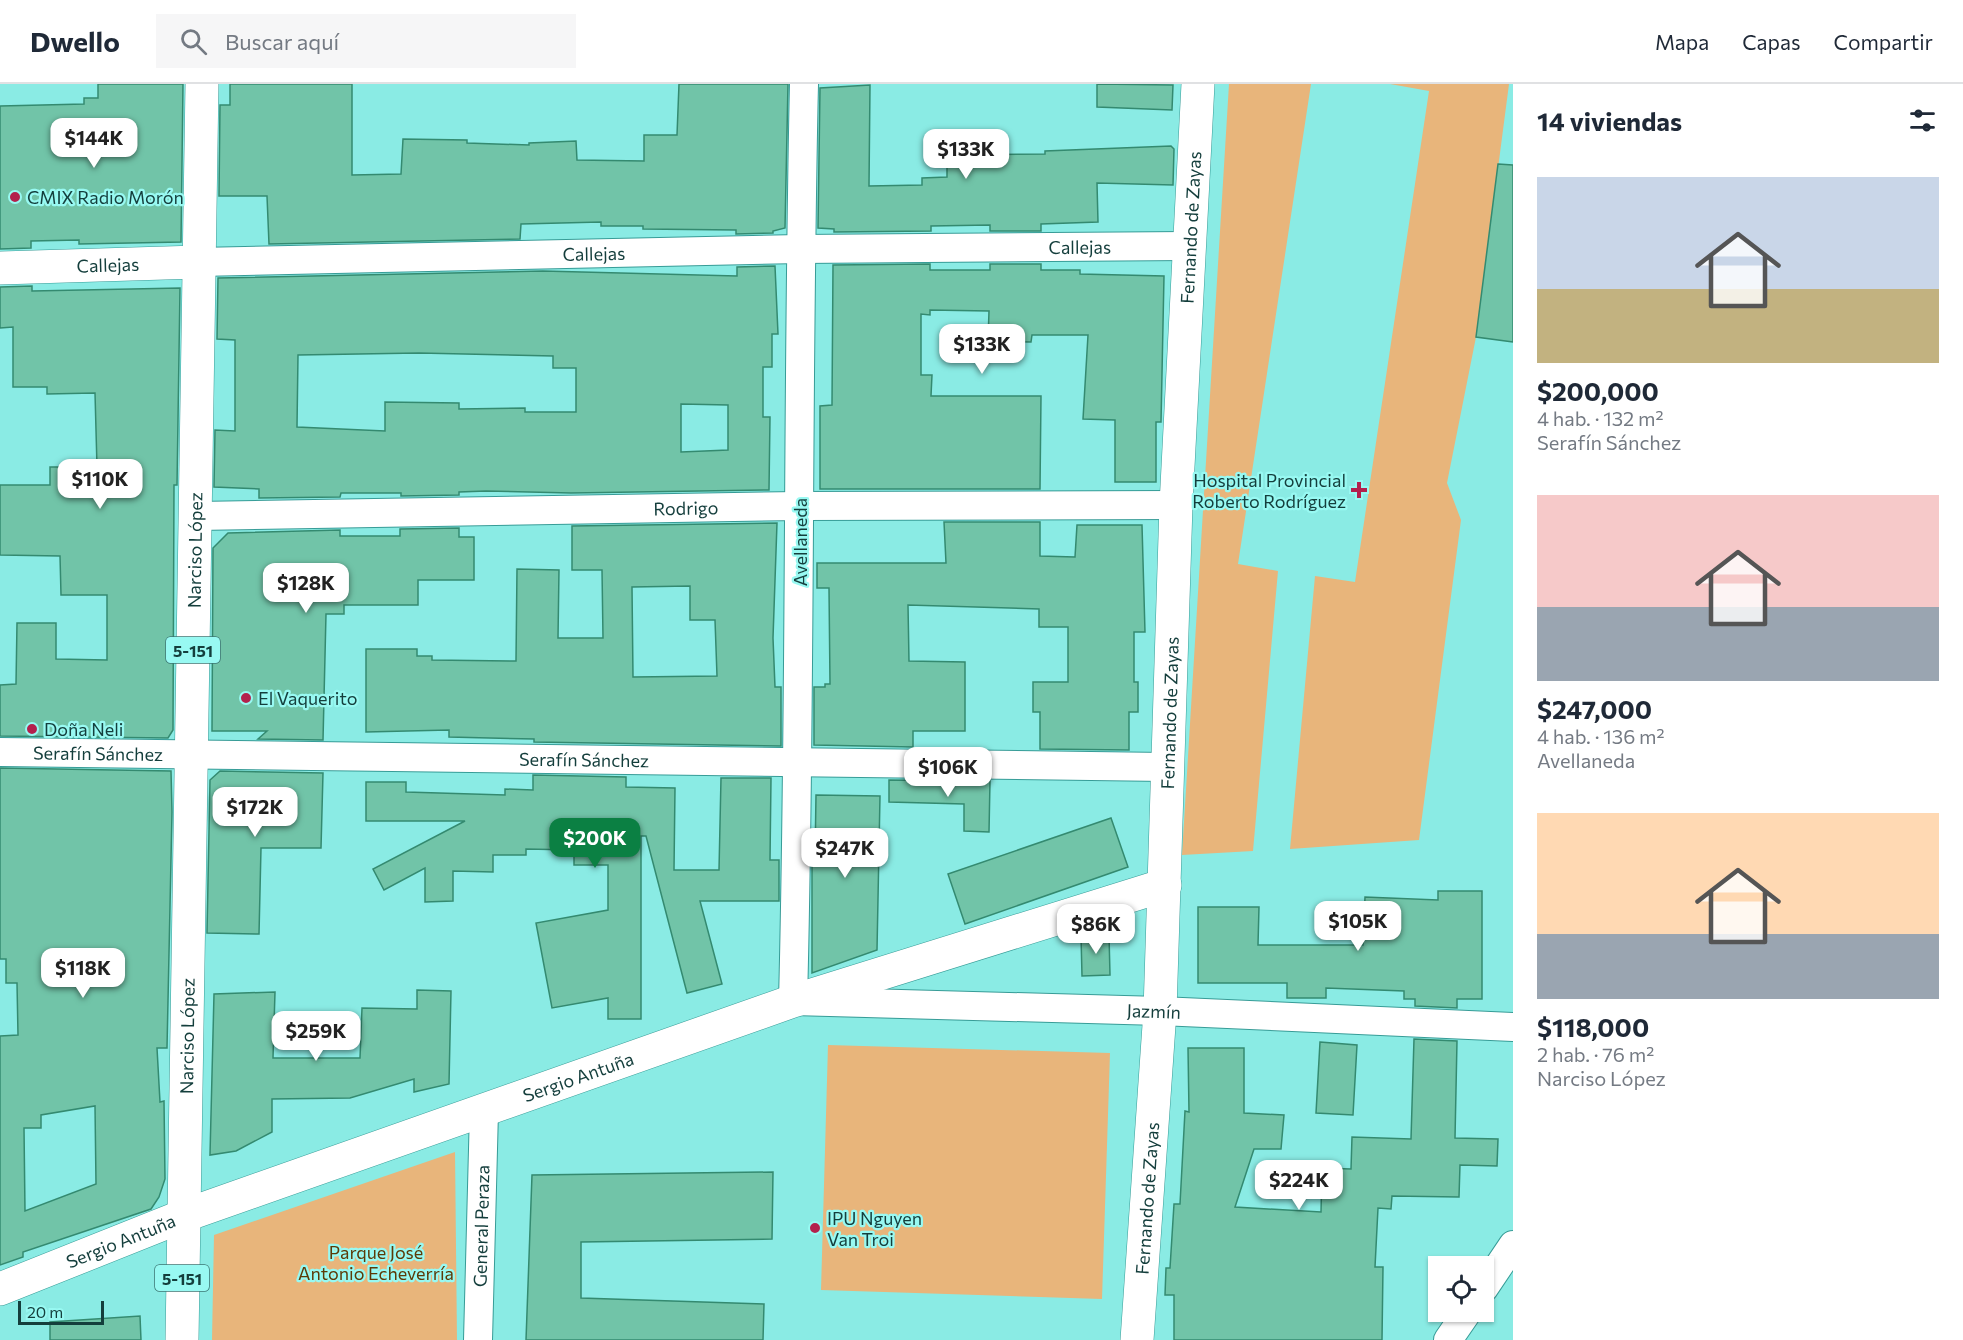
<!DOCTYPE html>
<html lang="es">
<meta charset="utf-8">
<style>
:root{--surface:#fff;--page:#f6f6f7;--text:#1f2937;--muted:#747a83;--line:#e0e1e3;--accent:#0b8043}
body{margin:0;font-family:Commissioner,sans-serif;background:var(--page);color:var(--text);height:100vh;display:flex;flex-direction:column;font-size:22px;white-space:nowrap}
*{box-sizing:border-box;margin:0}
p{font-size:20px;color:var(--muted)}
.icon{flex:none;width:33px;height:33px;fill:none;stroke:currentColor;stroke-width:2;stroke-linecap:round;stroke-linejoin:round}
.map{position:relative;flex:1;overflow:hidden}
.details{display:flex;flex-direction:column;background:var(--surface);width:450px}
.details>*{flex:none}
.controls{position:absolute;left:1428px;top:1172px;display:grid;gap:12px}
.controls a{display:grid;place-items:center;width:66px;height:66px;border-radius:0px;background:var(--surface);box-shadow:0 2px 4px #0004;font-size:30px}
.scale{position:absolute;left:18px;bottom:15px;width:86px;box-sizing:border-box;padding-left:6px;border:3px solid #143e3c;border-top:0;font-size:16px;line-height:21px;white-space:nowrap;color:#143e3c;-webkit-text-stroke:4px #98f9f2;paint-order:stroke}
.price{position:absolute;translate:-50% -51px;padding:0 14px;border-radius:12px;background:#fff;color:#222;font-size:20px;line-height:39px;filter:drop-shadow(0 2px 3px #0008)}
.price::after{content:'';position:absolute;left:50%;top:36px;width:18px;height:14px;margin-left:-9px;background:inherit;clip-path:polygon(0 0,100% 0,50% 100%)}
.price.on{background:var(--accent);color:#fff}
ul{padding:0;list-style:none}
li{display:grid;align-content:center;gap:12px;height:318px;padding:0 24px}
li span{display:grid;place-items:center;height:186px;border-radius:0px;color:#555}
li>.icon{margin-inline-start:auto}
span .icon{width:108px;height:108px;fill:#fffc;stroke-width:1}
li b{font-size:26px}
h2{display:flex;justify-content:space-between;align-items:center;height:72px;padding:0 24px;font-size:26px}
header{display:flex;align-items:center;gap:36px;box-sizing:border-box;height:84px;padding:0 30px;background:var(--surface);border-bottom:2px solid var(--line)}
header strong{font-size:28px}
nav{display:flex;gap:33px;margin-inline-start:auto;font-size:21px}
.search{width:420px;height:54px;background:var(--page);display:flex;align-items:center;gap:15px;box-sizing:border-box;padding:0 21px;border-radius:0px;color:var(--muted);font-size:22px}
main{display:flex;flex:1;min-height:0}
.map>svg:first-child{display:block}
.green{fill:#e8b57b}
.building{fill:#71c4a8;stroke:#348a70;stroke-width:1.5;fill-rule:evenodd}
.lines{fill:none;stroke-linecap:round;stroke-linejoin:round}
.street-casing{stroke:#379c97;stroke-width:30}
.secondary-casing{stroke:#379c97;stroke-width:34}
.primary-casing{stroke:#379c97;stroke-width:34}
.street{stroke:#fff;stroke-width:28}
.secondary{stroke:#fff;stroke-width:33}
.primary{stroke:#fff;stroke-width:33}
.poi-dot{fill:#b3214d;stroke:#98f9f2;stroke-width:2}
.labels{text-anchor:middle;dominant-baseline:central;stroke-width:4.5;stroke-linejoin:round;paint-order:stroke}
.shield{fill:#98f9f2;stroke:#3c7673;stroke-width:1.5}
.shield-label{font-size:16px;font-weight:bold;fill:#143e3c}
.poi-label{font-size:18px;fill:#143e3c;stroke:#98f9f2;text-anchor:start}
.street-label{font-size:18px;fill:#143e3c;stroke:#98f9f2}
.park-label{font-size:18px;fill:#5c3a07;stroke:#98f9f2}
</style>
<header>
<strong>Dwello</strong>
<div class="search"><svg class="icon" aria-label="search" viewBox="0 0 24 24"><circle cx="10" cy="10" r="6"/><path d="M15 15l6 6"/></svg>Buscar aquí</div>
<nav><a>Mapa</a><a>Capas</a><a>Compartir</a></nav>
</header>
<main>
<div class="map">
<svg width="1513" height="1256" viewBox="0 0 1513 1256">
<rect width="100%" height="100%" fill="#8aebe4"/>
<g class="green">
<polygon points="1229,0 1311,0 1238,480 1278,487 1253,767 1182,771"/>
<polygon points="1390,0 1509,0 1476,253 1447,399 1461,436 1419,756 1290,765 1315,492 1355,498 1429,7"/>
<polygon points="828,961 1110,969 1102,1215 821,1206"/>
<polygon points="455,1068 457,1256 212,1256 214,1151"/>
</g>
<g class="building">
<polygon points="98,0 183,0 181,158 79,160 79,156 31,157 31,164 0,165 0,22 84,20 84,14 98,14"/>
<polygon points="230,0 352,0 352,91 401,90 403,55 467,56 467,59 529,61 529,59 576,57 577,76 644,77 644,51 677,51 679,0 788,0 785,144 773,147 773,149 736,150 736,146 643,145 643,142 601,142 601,138 521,140 520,155 269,160 267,112 219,112 220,21 230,21"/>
<polygon points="1097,0 1173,1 1172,26 1097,23"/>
<polygon points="870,1 869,102 922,101 922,94 947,93 947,71 1045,70 1045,67 1171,62 1174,65 1173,101 1097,99 1098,138 1041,140 1041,147 990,147 990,141 931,142 931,147 834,148 834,145 818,144 820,4"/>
<polygon points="1498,80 1513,81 1513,258 1476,253"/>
<polygon points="930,180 930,186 990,186 990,180 1041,180 1041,186 1080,186 1080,190 1164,192 1161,338 1156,338 1156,398 1115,398 1115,336 1083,335 1088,251 1032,251 1031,258 988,257 989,227 930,226 930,231 921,230 921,291 932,291 931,312 1041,312 1040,405 820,405 820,322 832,321 833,181"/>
<path d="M775,182L778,250H772V283H763V333H770L769,406L571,409L486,407L459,408V411L401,412V409H341L340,413L259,414V405L214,403L215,346L235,347V256L217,255L218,194L543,187L737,192V183ZM419,269L553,272V284H576V328H525V324L459,325V319L385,318V347L297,343L298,271ZM681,320L728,321V366L681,368Z"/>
<polygon points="32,202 32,207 180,204 177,401 174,401 173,646 168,654 0,652 0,601 16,600 17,539 56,539 56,575 107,576 107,511 61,511 60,472 0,471 0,401 50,401 50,383 97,383 95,309 47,310 47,303 13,303 13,243 0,244 0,203"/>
<polygon points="944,438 1040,438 1040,472 1075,473 1077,441 1142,441 1145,548 1134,548 1134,598 1138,598 1138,628 1129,628 1129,666 1040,665 1040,628 1033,628 1033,598 1068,598 1068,543 1039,543 1039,525 908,521 909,577 965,578 965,647 913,647 913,663 814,661 814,603 825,603 825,600 830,600 829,504 817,504 817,479 946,479"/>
<path d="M777,439L773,554L775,603H781V662L534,658V655L449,653V646L366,648V565H417V572H432V576L516,577L517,485L559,486L558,554H603L602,486H572V442ZM690,502V536H715L717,592L633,593L632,503Z"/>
<polygon points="459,444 459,453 474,453 474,496 418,496 418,521 344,521 344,530 326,530 323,656 258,655 267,647 212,647 213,464 228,449 340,446 340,452 400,452 400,445"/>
<path d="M0,684L171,687L172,728L167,964H157L160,1018L164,1017L165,1095L159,1113L151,1125L23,1168V1173L0,1181V952L18,951L17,899H6V875H0ZM95,1022L96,1100L25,1127L24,1044H41V1031Z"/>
<polygon points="220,687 323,689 321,764 261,764 259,850 207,849 210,696"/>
<polygon points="533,691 626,693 626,703 675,704 674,786 719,786 721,694 771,694 770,776 779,776 779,817 700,817 722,900 687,909 646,752 641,752 641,935 608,935 608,914 552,924 536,839 608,826 608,781 574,781 574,766 526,765 526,771 493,771 493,788 453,787 453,817 425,818 425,784 384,806 373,785 465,737 366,737 366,698 406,698 406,708 505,711 505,705 533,706"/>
<polygon points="889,696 990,697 989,748 964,747 964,720 889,718"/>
<polygon points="816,711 880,712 877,866 812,889 812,776 815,776"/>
<polygon points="1111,734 1128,783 965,840 948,790"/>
<polygon points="1438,807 1482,807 1482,915 1457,915 1457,924 1415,922 1415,915 1404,915 1404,907 1326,904 1326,914 1287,914 1287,899 1198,899 1198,823 1259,823 1258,861 1363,861 1365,813 1438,816"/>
<polygon points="1109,851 1110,891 1082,892 1081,852"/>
<polygon points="417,906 451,907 449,1000 414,1008 414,995 350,1014 272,1015 272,1048 236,1067 210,1071 214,910 275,908 273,974 360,974 362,924 417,925"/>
<polygon points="1414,955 1457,957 1455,1054 1498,1055 1497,1082 1460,1081 1459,1113 1392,1112 1391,1125 1378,1124 1375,1183 1383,1183 1382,1256 1174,1256 1174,1211 1165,1211 1166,1184 1170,1184 1174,1120 1180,1120 1185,1027 1189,1028 1188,964 1244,964 1244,1029 1284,1031 1281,1065 1254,1065 1235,1123 1321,1128 1322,1084 1351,1085 1352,1053 1411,1055"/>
<polygon points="1320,958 1357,961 1353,1031 1316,1029"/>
<polygon points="773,1088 772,1155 581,1158 581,1214 764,1220 763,1256 526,1256 532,1091"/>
<polygon points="140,1232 141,1256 50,1256 50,1238"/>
</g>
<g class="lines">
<g class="street-casing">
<g id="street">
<path id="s1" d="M804,0C797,306 801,611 793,917L1160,927L1513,943"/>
<path id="s2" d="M198,178L800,165L1188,162"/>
<path id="s3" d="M197,432L799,422L1176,421"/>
<path id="s4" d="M0,668L1166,683"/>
<polyline points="1484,1204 1513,1161"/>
<path id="s5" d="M478,1256L484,1027"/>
<polyline points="1448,1256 1468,1227"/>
</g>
</g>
<g class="secondary-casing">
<g id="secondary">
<path id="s6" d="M0,184L198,178"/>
<path id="s7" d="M0,1205L183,1132L793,917L1165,801"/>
<path id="s8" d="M1137,1256L1160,927L1176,421L1198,0"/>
</g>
</g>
<g class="primary-casing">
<g id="primary">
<path id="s9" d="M182,1256L202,0"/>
</g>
</g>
<use href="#street" class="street"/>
<use href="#secondary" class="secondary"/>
<use href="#primary" class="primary"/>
</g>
<g class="poi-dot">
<circle cx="15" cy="113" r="6"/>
<path d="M1356 397h6v6h6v6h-6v6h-6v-6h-6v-6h6z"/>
<circle cx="246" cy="614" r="6"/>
<circle cx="32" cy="645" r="6"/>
<circle cx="815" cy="1144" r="6"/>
</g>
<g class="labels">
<g class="shield">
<rect x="166" y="553" width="54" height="26" rx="4.5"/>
<rect x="155" y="1181" width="54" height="26" rx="4.5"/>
</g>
<g class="shield-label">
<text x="193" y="566">5-151</text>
<text x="182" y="1194">5-151</text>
</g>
<g class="poi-label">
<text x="27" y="113">CMIX Radio Morón</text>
<text x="1346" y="396" text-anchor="end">Hospital Provincial<tspan x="1346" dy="21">Roberto Rodríguez</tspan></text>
<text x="258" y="614">El Vaquerito</text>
<text x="44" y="645">Doña Neli</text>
<text x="827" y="1134">IPU Nguyen<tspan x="827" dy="21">Van Troi</tspan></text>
</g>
<g class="street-label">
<text stroke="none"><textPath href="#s8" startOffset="1114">Fernando de Zayas</textPath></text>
<text stroke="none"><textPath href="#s2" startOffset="882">Callejas</textPath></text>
<text stroke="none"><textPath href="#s2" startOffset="396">Callejas</textPath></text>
<text stroke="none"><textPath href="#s6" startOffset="108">Callejas</textPath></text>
<text stroke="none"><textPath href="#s3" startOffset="489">Rodrigo</textPath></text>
<text transform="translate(800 458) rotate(-90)">Avellaneda</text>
<text stroke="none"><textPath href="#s9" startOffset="790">Narciso López</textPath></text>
<text stroke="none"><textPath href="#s8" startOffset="628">Fernando de Zayas</textPath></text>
<text stroke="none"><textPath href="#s4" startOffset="98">Serafín Sánchez</textPath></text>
<text stroke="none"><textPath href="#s4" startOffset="584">Serafín Sánchez</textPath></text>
<text stroke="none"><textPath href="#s1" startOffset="1278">Jazmín</textPath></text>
<text stroke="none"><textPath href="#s9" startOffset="304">Narciso López</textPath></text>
<text stroke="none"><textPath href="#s7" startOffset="616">Sergio Antuña</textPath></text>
<text stroke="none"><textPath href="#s8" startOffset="142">Fernando de Zayas</textPath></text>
<text stroke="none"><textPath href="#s5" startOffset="114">General Peraza</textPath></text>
<text stroke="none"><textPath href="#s7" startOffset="130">Sergio Antuña</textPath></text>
</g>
<g class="park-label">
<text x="376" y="1168">Parque José<tspan x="376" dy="21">Antonio Echeverría</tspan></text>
</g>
</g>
</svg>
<div class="controls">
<a><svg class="icon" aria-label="locate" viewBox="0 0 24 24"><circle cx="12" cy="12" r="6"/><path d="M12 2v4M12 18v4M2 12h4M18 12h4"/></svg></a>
</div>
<div class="scale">20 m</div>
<b class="price" style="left:94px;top:85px">$144K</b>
<b class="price" style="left:966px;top:96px">$133K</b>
<b class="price" style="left:982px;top:291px">$133K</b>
<b class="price" style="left:100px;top:426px">$110K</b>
<b class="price" style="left:306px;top:530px">$128K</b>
<b class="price" style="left:948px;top:714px">$106K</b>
<b class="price" style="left:255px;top:754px">$172K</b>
<b class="price on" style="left:595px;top:785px">$200K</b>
<b class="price" style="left:845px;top:795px">$247K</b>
<b class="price" style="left:1358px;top:868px">$105K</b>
<b class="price" style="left:1096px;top:871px">$86K</b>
<b class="price" style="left:83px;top:915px">$118K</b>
<b class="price" style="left:316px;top:978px">$259K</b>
<b class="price" style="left:1299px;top:1127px">$224K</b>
</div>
<section class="details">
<h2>14 viviendas<svg class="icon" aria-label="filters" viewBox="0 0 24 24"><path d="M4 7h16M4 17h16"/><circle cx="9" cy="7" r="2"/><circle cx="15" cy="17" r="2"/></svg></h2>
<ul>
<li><span style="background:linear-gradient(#c9d6e8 60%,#c2b280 0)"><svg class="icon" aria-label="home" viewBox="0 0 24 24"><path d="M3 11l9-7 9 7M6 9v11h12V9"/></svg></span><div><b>$200,000</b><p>4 hab. · 132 m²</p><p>Serafín Sánchez</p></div></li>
<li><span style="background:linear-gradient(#f6c9c9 60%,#9aa5b1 0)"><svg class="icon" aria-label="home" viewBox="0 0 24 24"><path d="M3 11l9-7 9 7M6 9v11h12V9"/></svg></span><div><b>$247,000</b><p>4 hab. · 136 m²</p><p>Avellaneda</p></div></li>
<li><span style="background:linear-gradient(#ffd9b3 65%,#9aa5b1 0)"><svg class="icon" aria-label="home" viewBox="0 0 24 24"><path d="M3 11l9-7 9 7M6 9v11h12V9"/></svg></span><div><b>$118,000</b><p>2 hab. · 76 m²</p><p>Narciso López</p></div></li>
</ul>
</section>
</main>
